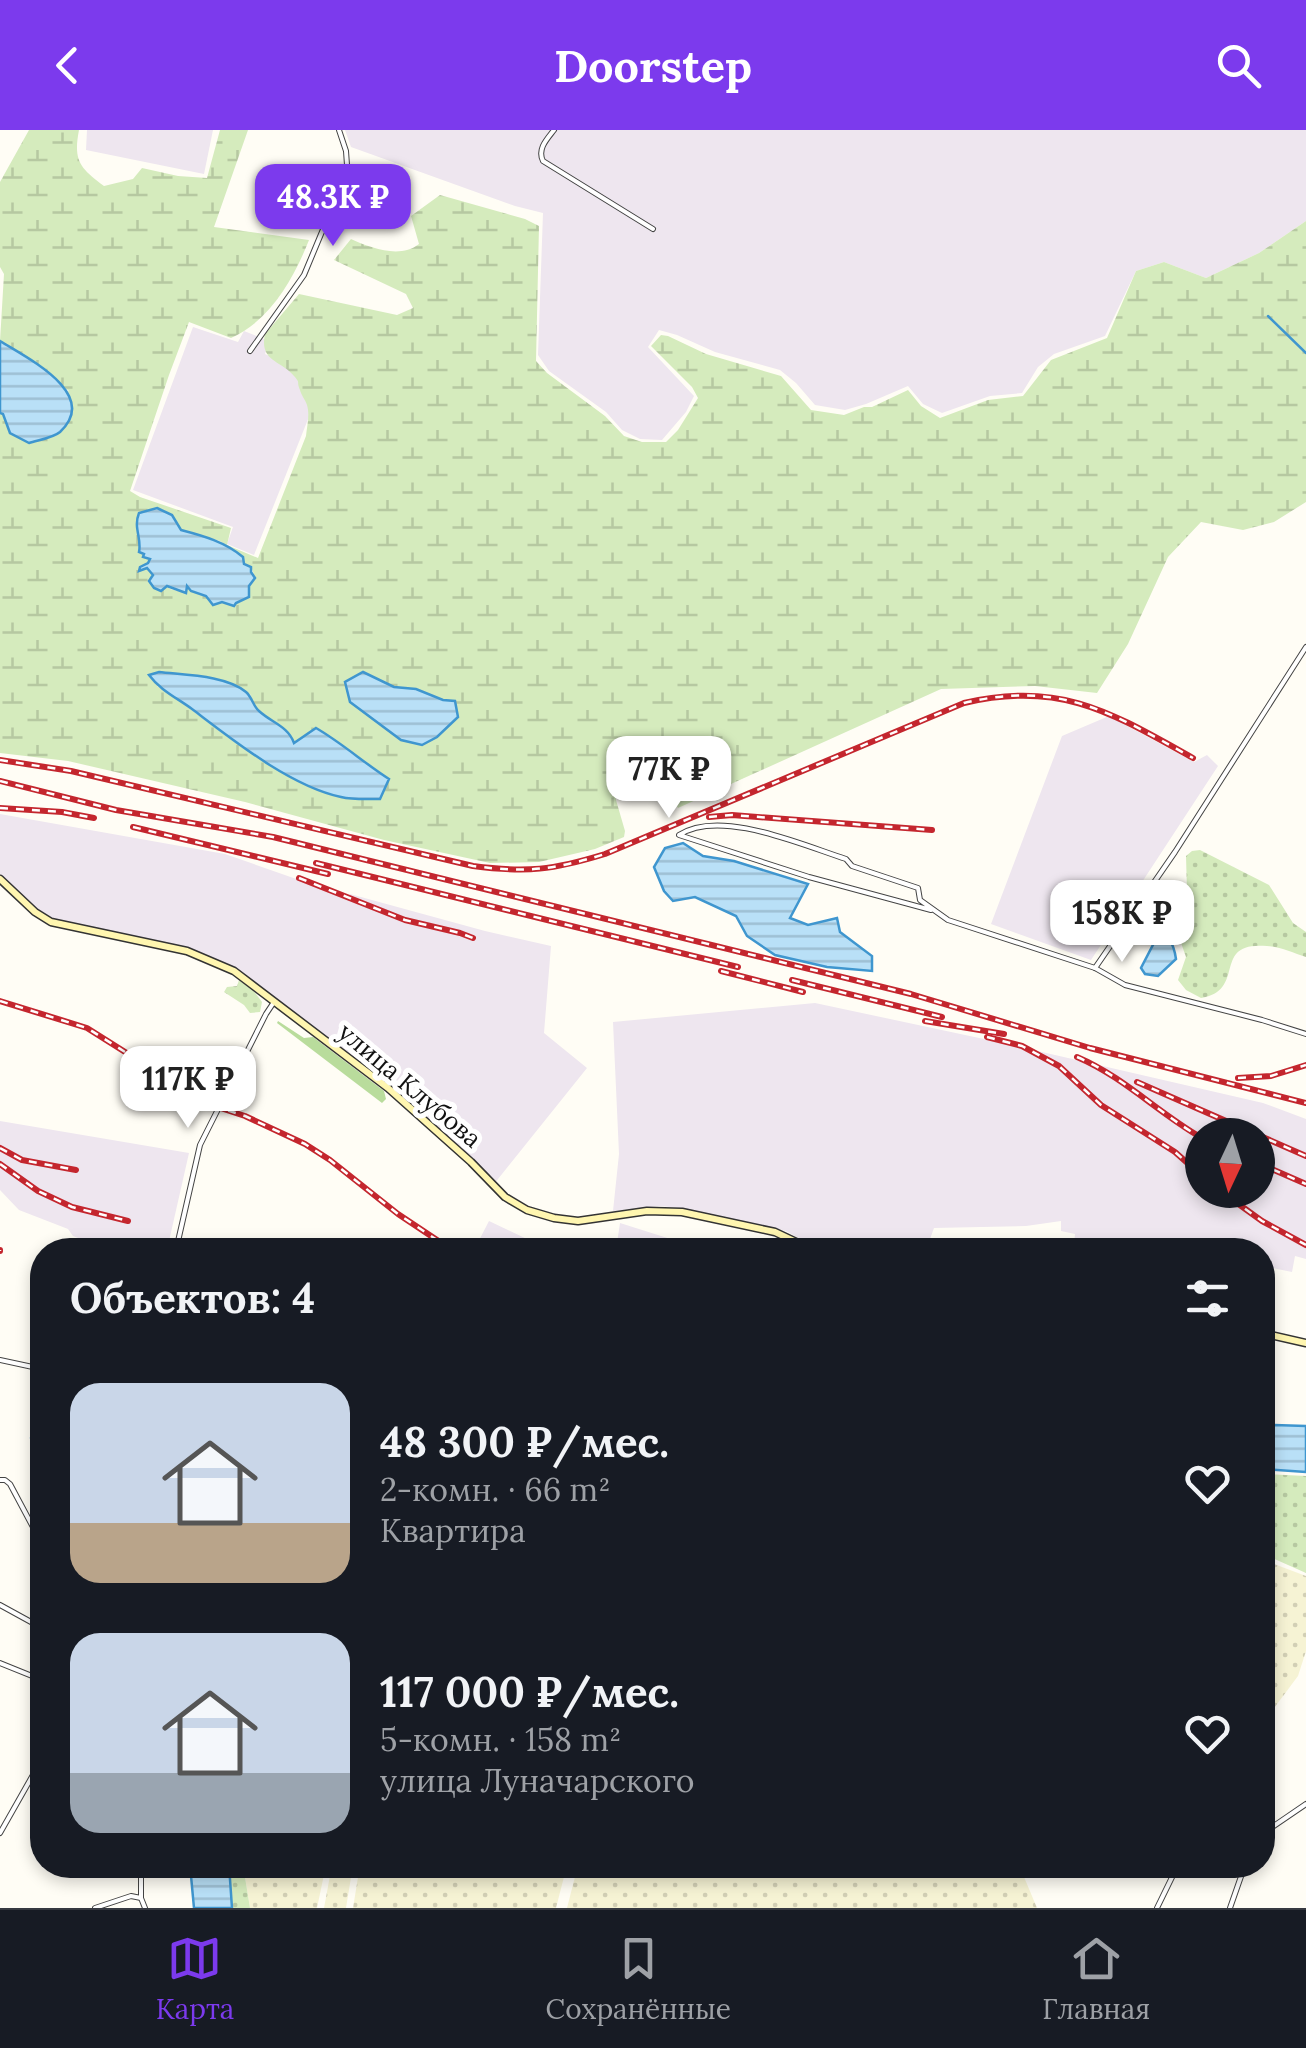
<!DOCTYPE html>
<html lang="ru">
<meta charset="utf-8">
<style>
:root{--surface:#171b24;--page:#242831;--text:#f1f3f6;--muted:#9ea1a6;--line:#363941;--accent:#7c3aed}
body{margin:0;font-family:Lora,serif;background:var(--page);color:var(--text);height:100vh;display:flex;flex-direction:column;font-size:38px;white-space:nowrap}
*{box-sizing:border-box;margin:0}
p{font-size:32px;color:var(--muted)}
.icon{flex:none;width:55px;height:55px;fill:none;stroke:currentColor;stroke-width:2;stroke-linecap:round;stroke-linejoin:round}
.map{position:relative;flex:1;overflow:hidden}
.sheet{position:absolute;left:30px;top:1108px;width:1245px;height:640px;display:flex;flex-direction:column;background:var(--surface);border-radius:40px;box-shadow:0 5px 15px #0003}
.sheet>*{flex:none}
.needle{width:65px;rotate:184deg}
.fabs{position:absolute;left:1185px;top:988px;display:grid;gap:20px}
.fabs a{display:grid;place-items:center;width:90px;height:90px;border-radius:50%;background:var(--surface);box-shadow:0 5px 15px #0003;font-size:50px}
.price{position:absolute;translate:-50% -85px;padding:0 22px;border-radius:20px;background:#fff;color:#222;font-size:32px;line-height:65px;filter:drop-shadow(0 2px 5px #0008)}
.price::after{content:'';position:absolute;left:50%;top:60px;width:30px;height:22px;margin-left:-15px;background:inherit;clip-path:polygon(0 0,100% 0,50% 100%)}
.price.selected{background:var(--accent);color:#fff}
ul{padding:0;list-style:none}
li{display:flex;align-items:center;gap:30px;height:250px;padding:0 40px}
li span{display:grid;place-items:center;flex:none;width:280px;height:200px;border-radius:30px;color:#555}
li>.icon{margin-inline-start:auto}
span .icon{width:120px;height:120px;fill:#fffc;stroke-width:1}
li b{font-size:42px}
h2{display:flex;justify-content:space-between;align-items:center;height:120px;padding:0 40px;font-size:42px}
header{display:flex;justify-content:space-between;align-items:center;height:130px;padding:0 40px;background:var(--accent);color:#fff;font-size:45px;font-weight:800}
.dock{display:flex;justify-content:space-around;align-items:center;height:140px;border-top:2px solid var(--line);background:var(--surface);font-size:28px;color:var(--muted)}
.dock a{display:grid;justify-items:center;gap:5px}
.dock .selected{color:var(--accent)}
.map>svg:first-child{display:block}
.industrial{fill:#eee6ef;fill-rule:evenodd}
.farmland{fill:url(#farmland-dots)}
.grass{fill:url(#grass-dots)}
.forest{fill:url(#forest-firs)}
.wetland{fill:url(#wetland-marsh);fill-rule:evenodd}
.water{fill:url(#water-rules);stroke:#3f96cf;stroke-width:2.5}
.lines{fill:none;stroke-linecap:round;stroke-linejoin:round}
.stream{stroke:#3f96cf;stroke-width:2.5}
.street-casing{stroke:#444;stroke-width:6}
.secondary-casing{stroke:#333;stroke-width:9}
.street{stroke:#fff;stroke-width:4}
.secondary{stroke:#fff6b0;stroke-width:6}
.rail-casing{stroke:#c4262e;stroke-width:6}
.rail{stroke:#fff;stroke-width:2.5;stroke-dasharray:8;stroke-linecap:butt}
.labels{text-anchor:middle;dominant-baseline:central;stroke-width:10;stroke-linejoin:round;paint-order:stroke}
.street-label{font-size:25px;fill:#111;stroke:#fff}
</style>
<header><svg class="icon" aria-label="back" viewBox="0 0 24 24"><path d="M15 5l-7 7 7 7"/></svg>Doorstep<svg class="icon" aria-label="search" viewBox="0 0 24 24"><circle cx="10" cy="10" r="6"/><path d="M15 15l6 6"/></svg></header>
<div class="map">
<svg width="1306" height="1778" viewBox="0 0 1306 1778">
<defs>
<pattern id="farmland-dots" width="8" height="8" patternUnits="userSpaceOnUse" patternTransform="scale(2.5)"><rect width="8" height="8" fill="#f6f3d4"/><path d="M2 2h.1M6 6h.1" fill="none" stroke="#d2cfb5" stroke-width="1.8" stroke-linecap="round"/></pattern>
<pattern id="grass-dots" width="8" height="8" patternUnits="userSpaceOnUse" patternTransform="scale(2.5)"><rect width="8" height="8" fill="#d5ebbd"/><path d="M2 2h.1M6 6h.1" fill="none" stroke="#b6c8a1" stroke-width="1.8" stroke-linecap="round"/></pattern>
<pattern id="forest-firs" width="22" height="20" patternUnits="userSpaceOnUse" patternTransform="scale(2.5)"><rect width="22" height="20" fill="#b9dc9c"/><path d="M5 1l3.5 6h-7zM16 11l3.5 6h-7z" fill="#9ebc85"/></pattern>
<pattern id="wetland-marsh" width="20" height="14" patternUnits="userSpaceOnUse" patternTransform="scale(2.5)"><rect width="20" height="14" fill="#d5ebbd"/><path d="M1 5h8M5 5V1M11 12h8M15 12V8" fill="none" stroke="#b6c8a1"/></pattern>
<pattern id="water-rules" width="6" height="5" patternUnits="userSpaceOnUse" patternTransform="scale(2.5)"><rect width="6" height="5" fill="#b9e0f7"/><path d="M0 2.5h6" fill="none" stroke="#9ebfd3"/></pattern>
</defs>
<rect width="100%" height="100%" fill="#fffdf5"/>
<g class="industrial">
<polygon points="87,0 213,0 204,44 86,20"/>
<polygon points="345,0 1306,0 1306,91 1259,123 1206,148 1164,132 1136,141 1105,206 1054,224 1038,237 1022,263 990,266 942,283 923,274 908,256 866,274 845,280 815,275 796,253 780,240 715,222 677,205 659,200 648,217 694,266 686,282 662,310 640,309 622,300 606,282 549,241 538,225 543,83 515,76 351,17"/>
<polygon points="193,197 238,212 244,201 269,211 265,224 324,249 254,425 227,414 233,397 133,360"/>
<polygon points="1109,586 1194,632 1207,625 1218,636 1091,830 991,794 1062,606"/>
<polygon points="0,684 225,724 348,767 350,764 485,801 551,816 544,903 587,938 494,1054 472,1030 247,846 227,834 205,824 172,815 50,789 36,780 0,747"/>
<path d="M815,873L1012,915L1263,973L1306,989V1129L1295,1126L1292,1142L1263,1136L1262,1120H1178L1132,1109L1128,1117L1122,1120L1074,1115L1075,1104L1061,1101V1091L1026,1096L934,1098L926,1120H821L786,1101L766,1096L679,1078L660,1076L613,1081L619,1024L613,892ZM1202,1005H1258V1060H1202Z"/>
<polygon points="0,991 189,1023 167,1120 109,1120 73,1106 68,1099 19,1080 0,1060"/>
<polygon points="489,1091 529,1110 588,1120 474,1120"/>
<polygon points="620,1093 680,1112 708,1120 616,1120"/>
</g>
<g class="farmland">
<polygon points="1263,1430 1306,1446 1306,1521 1298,1546 1263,1593"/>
<polygon points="243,1735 326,1735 317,1778 250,1778"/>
<polygon points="332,1735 353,1735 346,1778 324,1778"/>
<polygon points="360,1735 567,1735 556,1778 353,1778"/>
<polygon points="578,1735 1019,1735 1037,1778 567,1778"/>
</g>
<g class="grass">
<path d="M1200,720L1269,755L1293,793L1306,802V827C1293,823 1281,817 1267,816C1210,811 1248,860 1201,868L1186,860L1178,850L1186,827L1175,796L1187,762L1186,726L1192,721Z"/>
<polygon points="239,850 253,860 262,872 260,882 250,883 244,875 224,862 227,857 237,856"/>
<polygon points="1262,1344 1306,1346 1306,1443 1263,1424"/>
<polygon points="229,1735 243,1735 250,1778 232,1778"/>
</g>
<polygon class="forest" points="278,891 304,908 313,907 384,961 386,969 382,973 277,893"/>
<path class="wetland" d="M29,0H79C73,31 80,38 104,56L133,49L142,38L178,46L207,48L220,0H248L214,97L309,110C294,148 270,191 231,208L189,192L169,245L130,361L140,367L231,398L227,415L258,428L306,306C307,296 310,285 307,275C305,269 301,265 300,260C296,250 301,254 294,246C281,230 259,232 265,204L299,164L397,185L413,178L406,164L334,130L351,109C371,118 400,129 419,114L411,86L440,65L525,89L539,96L536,231L547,243L605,286L624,306L642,312H666L678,300L698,268L692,257L651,216L661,205L668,206L706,224L781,246L811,280L844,285L864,277H872L908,260L921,276L940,288L988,270L1023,266L1051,230L1107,208L1136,141L1164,132L1206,148L1259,123L1306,91V372L1274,392L1243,400L1201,392L1168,427L1128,514L1097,563L1035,556L941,559L678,678L653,628L623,638L614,649L616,670L625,701L624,707L595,719L539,732L490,733L384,710L245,672L68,631L0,623V283L69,261L30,230L0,211L4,144L0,137V52ZM172,385L181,400L220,411L243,427V434L252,439L255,448L249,456V467L236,473L234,476C227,472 223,474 216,472C208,471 204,463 194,462L186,456V463L170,459L167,456L164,458L152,448L151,441L145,437L150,429L143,422L141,414ZM363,542L394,557L416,559L443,570L455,571L350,572ZM157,556L250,564L256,579L294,613L370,637L388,649L341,667C309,655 278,640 248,621C217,601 189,576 157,556Z"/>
<g class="water">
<path d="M0,211C27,228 101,264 60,302C53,308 38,310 29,313L10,303L3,284L0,283Z"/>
<path d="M157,378L172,385L181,400C204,406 225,412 243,427L244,434L251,437V442L255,448L249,456V467L236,473L234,476L222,472L213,475L206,466L191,461L187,456L186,463L167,456L161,461L154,458L149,451L153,445L147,438L139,441L140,437L148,433L150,429L143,427L144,424L139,422C142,408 133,398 139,383Z"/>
<path d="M159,542C183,545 226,545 246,562C252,567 253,576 259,581C272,593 288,596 294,613L316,598C342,613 364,633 389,649L380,669C367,669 353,670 341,667C290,656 233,610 192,579C177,568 160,560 149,545Z"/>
<polygon points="363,542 394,557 416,559 443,570 455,571 458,587 437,607 422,615 401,610 350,572 345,552"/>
<polygon points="683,713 703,726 734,731 808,754 790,788 808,795 837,788 840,802 872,826 872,841 827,837 775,825 747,806 736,786 695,767 673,771 664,761 654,737 665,718"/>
<path d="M1151,792C1166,798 1174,814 1176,829L1158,846L1145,844L1141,838L1157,807L1148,793Z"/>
<polygon points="1274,1295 1306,1296 1306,1342 1263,1339 1263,1296"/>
<polygon points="190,1735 229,1735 232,1778 194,1778"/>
</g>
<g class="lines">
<g class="stream">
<polyline points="1268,186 1306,223"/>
<polyline points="31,1308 35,1322 36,1352 42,1368"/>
</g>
<g class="street-casing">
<g id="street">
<path d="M554,0C547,9 537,19 543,31L653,99"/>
<polyline points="250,221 304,145 329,85 347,35 346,21 339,0"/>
<path d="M931,780L809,747L679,705C720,678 802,715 846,729L852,736L918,758L920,770L948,790L1095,838L1125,855L1262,890L1306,904"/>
<polyline points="1095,838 1175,722 1306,517"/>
<polyline points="176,1120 200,1015 266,884 274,872"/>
<polyline points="0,1230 42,1239"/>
<polyline points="0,1350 5,1350 10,1354 42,1414"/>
<polyline points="0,1475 42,1498"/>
<polyline points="0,1533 42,1550"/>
<polyline points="0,1703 42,1629"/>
<polyline points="1262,1704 1306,1674"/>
<polyline points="141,1735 141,1768 145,1778"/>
<polyline points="95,1778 131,1766 141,1768"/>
<polyline points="1157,1778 1178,1735"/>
<polyline points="1230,1778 1245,1735"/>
</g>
</g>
<g class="secondary-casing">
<g id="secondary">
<polyline points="0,749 35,782 51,792 187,821 234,841 388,958 471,1032 505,1067 527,1080 554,1088 578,1091 647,1081 682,1082 775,1102 813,1120"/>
<polyline points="1262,1203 1306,1213"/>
</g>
</g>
<use href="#street" class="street"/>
<use href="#secondary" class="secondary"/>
<g class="rail-casing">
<g id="rail">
<path d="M0,630L71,641L473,736C527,743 553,740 605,724L964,573C1061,550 1112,583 1193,628"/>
<polyline points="0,651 116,680 273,707 911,864 1090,918 1306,973"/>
<polyline points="0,678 62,682 94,688"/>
<polyline points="709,687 732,685 932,700"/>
<polyline points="133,697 328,744"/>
<polyline points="316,733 738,837"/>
<polyline points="299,748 405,790 460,803 473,808"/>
<polyline points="721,841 803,862"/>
<polyline points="792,850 942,887"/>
<polyline points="0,871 87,898 133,927 187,967 245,986 305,1014 330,1030 398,1084 452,1120"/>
<polyline points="925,891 1004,904"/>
<polyline points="987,907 1022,916 1059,936 1101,975 1175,1022 1202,1046"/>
<path d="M1077,927C1124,947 1158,983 1202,1008"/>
<polyline points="1238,948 1271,946 1306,935"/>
<polyline points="1137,952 1306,1026"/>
<polyline points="0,1018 22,1030 76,1040"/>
<polyline points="1258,1033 1306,1054"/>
<polyline points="0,1034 38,1061 72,1077 128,1091"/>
<polyline points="1219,1060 1262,1091 1306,1115"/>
<polyline points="0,1120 0,1121"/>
</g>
</g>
<use href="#rail" class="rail"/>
</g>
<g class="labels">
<g class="street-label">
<text transform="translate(410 955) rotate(40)">улица Клубова</text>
</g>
</g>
</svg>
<div class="fabs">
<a><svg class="needle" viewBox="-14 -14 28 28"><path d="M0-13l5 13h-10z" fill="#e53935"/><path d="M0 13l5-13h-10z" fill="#9ea1a6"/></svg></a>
</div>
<b class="price selected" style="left:333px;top:119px">48.3K ₽</b>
<b class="price" style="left:669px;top:691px">77K ₽</b>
<b class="price" style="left:1122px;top:835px">158K ₽</b>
<b class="price" style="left:188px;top:1001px">117K ₽</b>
<section class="sheet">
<h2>Объектов: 4<svg class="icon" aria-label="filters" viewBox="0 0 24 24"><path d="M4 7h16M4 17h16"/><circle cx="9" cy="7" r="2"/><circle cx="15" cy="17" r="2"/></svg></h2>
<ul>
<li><span style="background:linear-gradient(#c9d6e8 70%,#b9a48a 0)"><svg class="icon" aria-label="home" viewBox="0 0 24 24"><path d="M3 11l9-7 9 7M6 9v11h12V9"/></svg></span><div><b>48 300 ₽/мес.</b><p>2-комн. · 66 m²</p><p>Квартира</p></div><svg class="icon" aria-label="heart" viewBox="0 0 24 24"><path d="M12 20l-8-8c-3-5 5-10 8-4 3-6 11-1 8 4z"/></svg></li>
<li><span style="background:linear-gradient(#c9d6e8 70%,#9aa5b1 0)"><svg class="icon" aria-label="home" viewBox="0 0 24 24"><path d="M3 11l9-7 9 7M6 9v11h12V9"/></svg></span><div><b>117 000 ₽/мес.</b><p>5-комн. · 158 m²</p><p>улица Луначарского</p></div><svg class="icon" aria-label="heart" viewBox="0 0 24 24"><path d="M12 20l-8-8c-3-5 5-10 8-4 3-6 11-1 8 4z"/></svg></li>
</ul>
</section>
</div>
<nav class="dock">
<a class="selected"><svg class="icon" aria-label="map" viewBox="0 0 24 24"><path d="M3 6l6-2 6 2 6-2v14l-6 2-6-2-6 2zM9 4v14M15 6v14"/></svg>Карта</a>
<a><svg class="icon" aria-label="saved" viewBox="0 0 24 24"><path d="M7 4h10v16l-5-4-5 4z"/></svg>Сохранённые</a>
<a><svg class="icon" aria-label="home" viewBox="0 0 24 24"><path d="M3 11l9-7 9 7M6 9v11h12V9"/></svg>Главная</a>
</nav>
